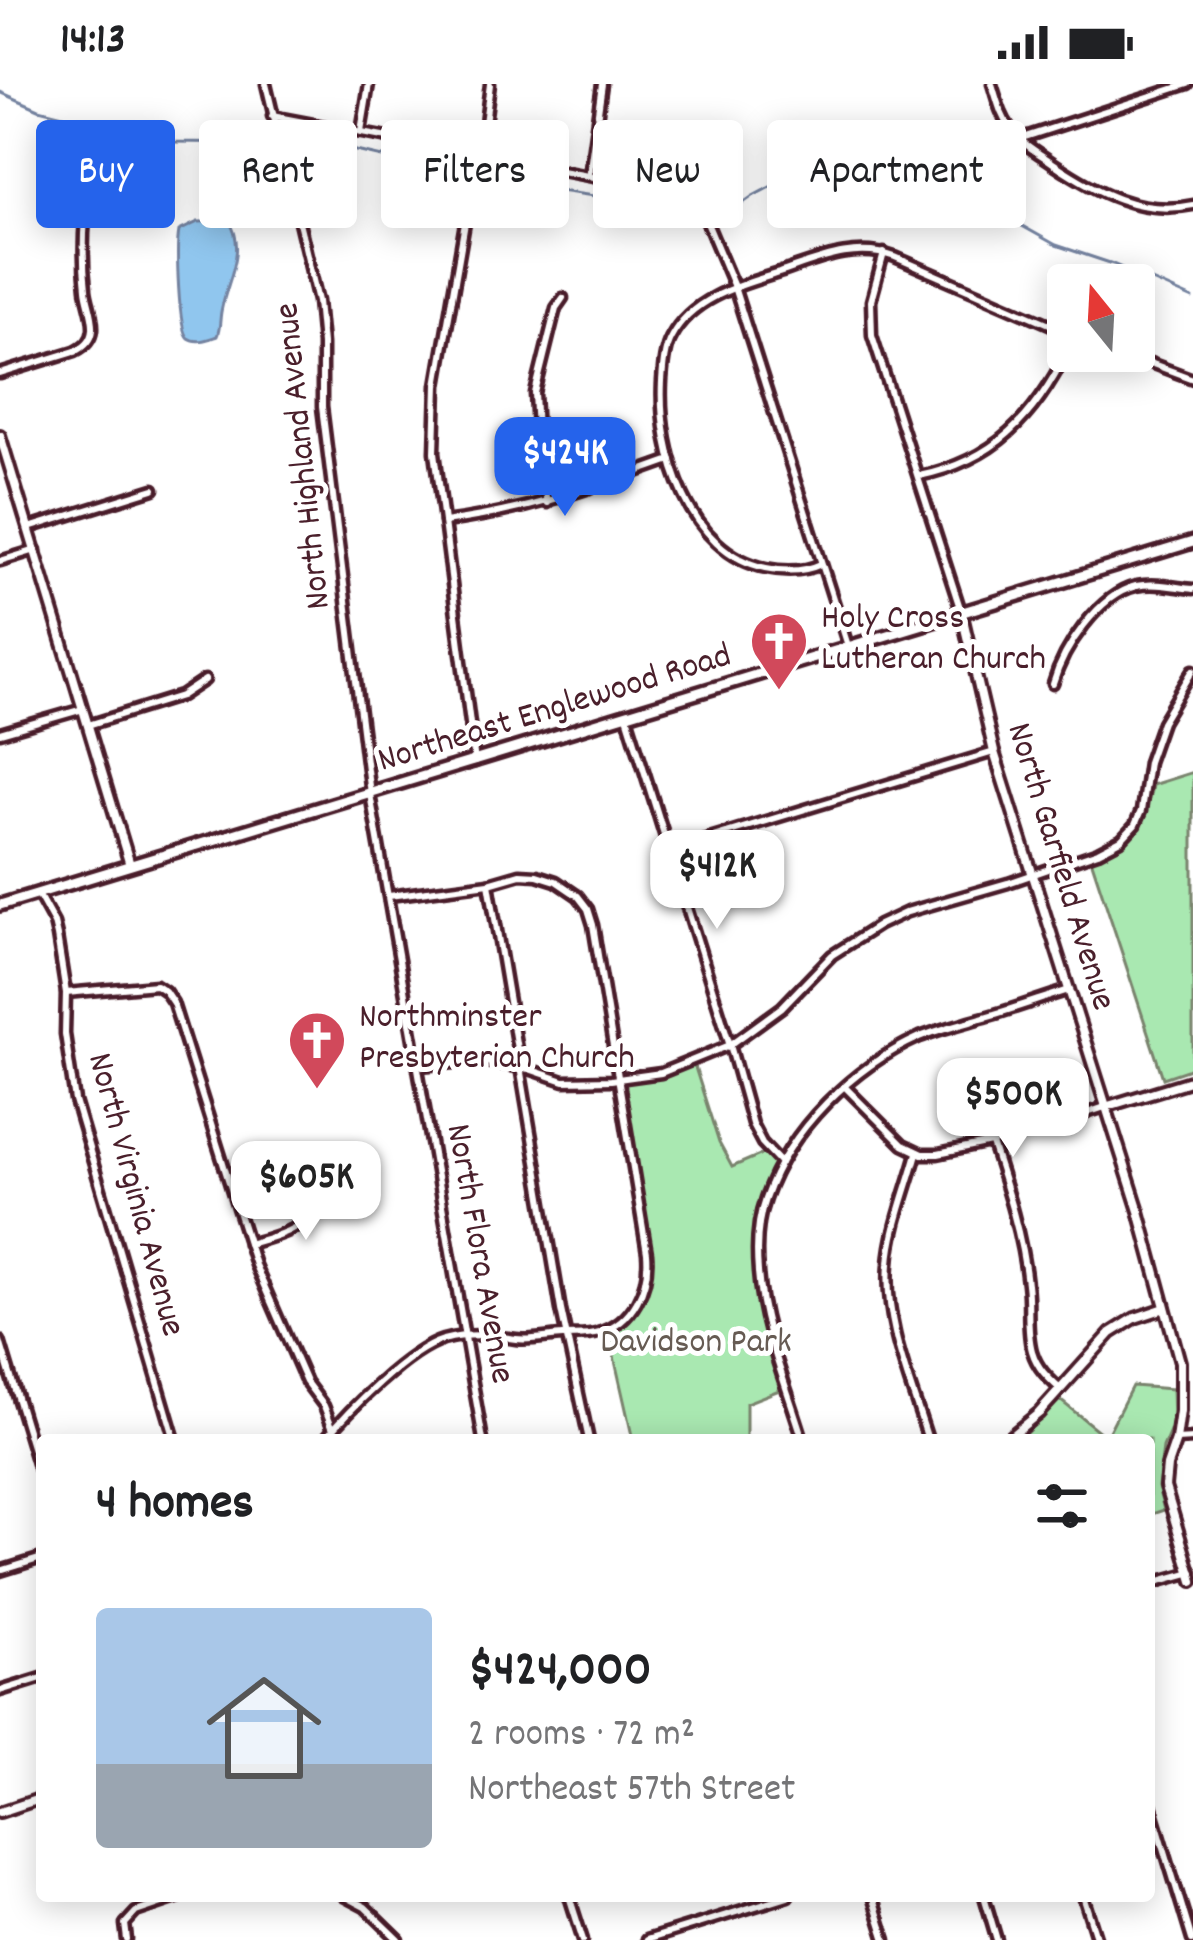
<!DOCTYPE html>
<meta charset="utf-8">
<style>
:root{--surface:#fff;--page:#f6f6f6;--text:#202124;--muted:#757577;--line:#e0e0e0;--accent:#2563eb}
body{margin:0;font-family:Dekko,sans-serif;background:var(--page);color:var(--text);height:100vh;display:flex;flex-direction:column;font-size:45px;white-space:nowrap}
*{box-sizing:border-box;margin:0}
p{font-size:39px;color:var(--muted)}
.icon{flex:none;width:66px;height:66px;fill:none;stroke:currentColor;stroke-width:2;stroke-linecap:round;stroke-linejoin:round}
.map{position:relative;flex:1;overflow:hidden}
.drawer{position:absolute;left:36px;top:1350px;width:1119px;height:468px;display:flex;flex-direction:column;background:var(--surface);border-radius:12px;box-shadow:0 6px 30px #0003}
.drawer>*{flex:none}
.hud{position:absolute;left:36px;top:36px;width:1122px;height:108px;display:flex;gap:24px}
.needle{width:78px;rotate:342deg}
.controls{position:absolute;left:1047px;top:180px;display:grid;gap:24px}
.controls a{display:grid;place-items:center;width:108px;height:108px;border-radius:12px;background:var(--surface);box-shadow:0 6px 30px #0003;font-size:60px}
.price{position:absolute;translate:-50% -102px;padding:0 27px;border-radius:24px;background:#fff;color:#222;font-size:39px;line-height:78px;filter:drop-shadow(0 3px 6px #0008)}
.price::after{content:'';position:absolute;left:50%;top:72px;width:36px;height:27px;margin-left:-18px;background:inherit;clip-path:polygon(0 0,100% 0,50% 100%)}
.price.on{background:var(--accent);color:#fff}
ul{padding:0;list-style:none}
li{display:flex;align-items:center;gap:36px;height:300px;padding:0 60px}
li+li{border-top:3px solid var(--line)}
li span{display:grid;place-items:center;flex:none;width:336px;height:240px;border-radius:12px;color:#555}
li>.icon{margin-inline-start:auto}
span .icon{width:144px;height:144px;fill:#fffc;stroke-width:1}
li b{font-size:51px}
h2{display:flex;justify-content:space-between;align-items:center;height:144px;padding:0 60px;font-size:51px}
.tag{padding:0 42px;border-radius:12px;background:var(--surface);box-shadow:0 6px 30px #0003;font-size:42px;line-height:108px}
.tag.on{background:var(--accent);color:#fff}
.status{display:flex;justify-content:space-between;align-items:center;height:84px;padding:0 60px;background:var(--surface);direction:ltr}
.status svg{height:33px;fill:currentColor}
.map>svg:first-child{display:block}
.green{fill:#a9e8b1;stroke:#7a846e;stroke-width:3}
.water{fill:#90c6ee;stroke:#7483a0;stroke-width:3}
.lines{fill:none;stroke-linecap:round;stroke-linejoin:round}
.stream{stroke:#7483a0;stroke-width:3}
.minor-casing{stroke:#4a1f2b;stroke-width:15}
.tertiary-casing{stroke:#4a1f2b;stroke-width:16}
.secondary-casing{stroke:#4a1f2b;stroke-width:18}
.minor{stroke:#fff;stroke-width:6}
.tertiary{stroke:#fff;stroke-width:8}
.secondary{stroke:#fff;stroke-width:9}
.labels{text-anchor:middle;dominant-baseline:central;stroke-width:10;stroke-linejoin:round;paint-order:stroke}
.street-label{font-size:36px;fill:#4a1f2b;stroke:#fff}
.poi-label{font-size:36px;fill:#4a1f2b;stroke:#fff;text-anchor:start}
.park-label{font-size:36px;fill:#665b53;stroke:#fff}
</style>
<div class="status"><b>14:13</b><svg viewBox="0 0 49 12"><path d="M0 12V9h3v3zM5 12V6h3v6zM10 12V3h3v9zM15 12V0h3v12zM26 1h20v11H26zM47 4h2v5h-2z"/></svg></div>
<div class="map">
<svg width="1193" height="1856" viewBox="0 0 1193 1856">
<rect width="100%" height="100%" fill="#fff"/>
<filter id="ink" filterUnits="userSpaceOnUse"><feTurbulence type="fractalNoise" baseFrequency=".00833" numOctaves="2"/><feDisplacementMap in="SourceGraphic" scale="24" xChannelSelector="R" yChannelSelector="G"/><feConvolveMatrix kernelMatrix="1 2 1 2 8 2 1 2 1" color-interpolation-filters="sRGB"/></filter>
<g filter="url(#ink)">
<g class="green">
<path d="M1193,688V984L1163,994L1091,775C1126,761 1146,740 1152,701Z"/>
<path d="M693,977L719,1059L732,1083L769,1067L781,1079C740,1161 764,1221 787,1303L746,1319V1356H633L608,1246C623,1235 636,1221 643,1203C655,1174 625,1034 618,996L661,989Z"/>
<polygon points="1132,1302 1172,1305 1173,1340 1163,1364 1158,1403 1164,1426 1149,1431 1149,1356 1019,1356 1060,1316 1106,1353"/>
</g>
<path class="water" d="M229,137C247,165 228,194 222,223C219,234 221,243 217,252C208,255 197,260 188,254C178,247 176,162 179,147L198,138Z"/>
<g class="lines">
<g class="stream">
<polyline points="0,8 39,25 171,58 265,59"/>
<polyline points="299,54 461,91"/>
<polyline points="485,96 696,127"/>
<polyline points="726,131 753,112 840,66 915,82 1056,161 1113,180 1193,215"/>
</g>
<g class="minor-casing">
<g id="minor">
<polyline points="266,0 318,217 322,260 322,323 370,710 483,1356"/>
<path d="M992,0C997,15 1000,31 1010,44C1021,59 1037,68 1053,79C1096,108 1140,132 1193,121"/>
<polyline points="272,32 688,111 697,115 734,203 849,565"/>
<polyline points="361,48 369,0"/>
<polyline points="1019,55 1188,0"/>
<polyline points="589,91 602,0"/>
<polyline points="884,169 871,217 872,251 961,527"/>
<polyline points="1118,267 1193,295"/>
<path d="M0,290L75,267C85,262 92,256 93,245C94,232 87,217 86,205C83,181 83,158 85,134"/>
<path d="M919,392C994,377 1035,333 1068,266"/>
<polyline points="547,419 538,367 535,309 556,224 563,214"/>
<path d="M444,438C528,427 593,404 671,376"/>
<polyline points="29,444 154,405"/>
<polyline points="0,477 36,466"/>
<path d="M821,480C804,488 785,488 766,484C689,469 658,367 662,298C663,284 664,265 671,253C692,213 740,201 779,189C818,176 854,159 895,173L1068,248"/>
<path d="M1053,600C1063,565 1098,511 1136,502C1155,498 1174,503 1193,505"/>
<polyline points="627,632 730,961 752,1040 762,1059 781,1079"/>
<polyline points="88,641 181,612 205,596"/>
<polyline points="0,649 83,625"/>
<polyline points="475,678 435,368 437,301 470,110 481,71 490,0"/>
<polyline points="670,766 994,668"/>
<polyline points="489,799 561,1226 589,1356"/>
<polyline points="38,810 54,839 57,852 66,909 65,950 75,1017 175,1356"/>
<polyline points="66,909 156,901 165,907 173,919 255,1181 306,1298 324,1322 333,1345"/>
<polyline points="419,982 480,977 529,985 564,997 611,996 661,989 730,961 782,923 832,871 879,841 907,828 1008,799 1098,768 1121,756 1135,741 1141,727 1148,678 1162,638 1193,586"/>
<polyline points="845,1003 903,1061 922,1070 938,1070 1005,1056 1105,1023"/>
<path d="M992,1060C1007,1106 1022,1152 1027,1200C1030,1222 1026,1246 1032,1267C1037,1284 1048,1294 1060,1305"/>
<path d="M917,1069C908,1103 891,1145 889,1180C884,1240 911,1300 928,1356"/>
<path d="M248,1160C268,1154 299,1148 311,1128C315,1123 315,1115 317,1108"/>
<polyline points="0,1257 42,1396"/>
<path d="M324,1356C348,1327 407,1267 443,1256C469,1249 491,1251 516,1255C530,1257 547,1253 562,1252C574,1251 587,1253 599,1249C633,1239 650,1203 647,1169L593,841L588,825L578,812L556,797L537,791L520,790L489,799L389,812"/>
<path d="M803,1356C787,1302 762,1245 758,1188C756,1164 757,1137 765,1115C789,1045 853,983 920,953C940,945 961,940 981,934C1011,926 1040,915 1069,906"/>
<polyline points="1176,1356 1193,1355"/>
<polyline points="0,1487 42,1474"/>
<polyline points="1149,1500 1192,1488"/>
<polyline points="0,1607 42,1594"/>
<polyline points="1149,1714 1192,1856"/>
<polyline points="344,1812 365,1823 399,1856"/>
<polyline points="569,1812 583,1856"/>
<polyline points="872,1812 886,1856"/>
<polyline points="984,1812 997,1856"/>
<polyline points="1083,1812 1097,1856"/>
<polyline points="127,1856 125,1840 136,1828 183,1812"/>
<polyline points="646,1856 788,1812"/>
</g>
</g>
<g class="tertiary-casing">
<g id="tertiary">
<polyline points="0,351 130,781"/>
<polyline points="962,531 994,668 1139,1127 1180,1278 1180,1327 1176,1356 1167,1382 1165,1403 1193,1497"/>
<polyline points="1105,1023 1193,996"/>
<polyline points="1006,1356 1039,1329 1111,1249 1135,1234 1165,1224"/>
<polyline points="0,1728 42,1714"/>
</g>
</g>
<g class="secondary-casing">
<polyline id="secondary" points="0,821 1193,458"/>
</g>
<use href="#minor" class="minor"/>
<use href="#tertiary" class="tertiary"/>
<use href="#secondary" class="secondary"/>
</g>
</g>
<defs>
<g id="church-pin" transform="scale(3)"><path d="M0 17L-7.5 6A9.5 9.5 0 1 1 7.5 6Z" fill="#d1495b" stroke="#fff"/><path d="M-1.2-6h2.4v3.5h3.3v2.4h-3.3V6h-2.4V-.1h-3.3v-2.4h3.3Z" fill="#fff"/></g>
</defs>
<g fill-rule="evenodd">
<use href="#church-pin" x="779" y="557"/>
<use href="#church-pin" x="317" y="956"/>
</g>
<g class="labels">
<g class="street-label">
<text transform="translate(305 372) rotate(-96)">North Highland Avenue</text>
<text transform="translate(555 626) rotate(-17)">Northeast Englewood Road</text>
<text transform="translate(1059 783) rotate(73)">North Garfield Avenue</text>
<text transform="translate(134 1111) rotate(75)">North Virginia Avenue</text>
<text transform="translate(478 1170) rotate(80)">North Flora Avenue</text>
</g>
<g class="poi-label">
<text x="821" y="536">Holy Cross<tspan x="821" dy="41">Lutheran Church</tspan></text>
<text x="359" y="935">Northminster<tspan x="359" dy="41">Presbyterian Church</tspan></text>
</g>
<g class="park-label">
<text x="696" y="1260">Davidson Park</text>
</g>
</g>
</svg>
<div class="controls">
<a><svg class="needle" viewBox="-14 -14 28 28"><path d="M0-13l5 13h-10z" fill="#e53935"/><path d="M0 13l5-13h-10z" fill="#757577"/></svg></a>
</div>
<b class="price on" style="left:565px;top:435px">$424K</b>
<b class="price" style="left:717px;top:848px">$412K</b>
<b class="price" style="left:1013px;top:1076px">$500K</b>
<b class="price" style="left:306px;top:1159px">$605K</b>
<div class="hud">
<a class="tag on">Buy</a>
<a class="tag">Rent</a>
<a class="tag">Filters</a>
<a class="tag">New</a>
<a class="tag">Apartment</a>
</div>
<section class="drawer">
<h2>4 homes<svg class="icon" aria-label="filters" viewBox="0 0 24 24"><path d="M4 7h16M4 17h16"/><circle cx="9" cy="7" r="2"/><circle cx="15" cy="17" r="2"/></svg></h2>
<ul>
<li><span style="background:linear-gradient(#a9c7e8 65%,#9aa5b1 0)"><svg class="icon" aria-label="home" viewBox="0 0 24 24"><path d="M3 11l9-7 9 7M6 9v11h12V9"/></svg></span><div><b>$424,000</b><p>2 rooms · 72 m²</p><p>Northeast 57th Street</p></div></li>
</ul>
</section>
</div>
